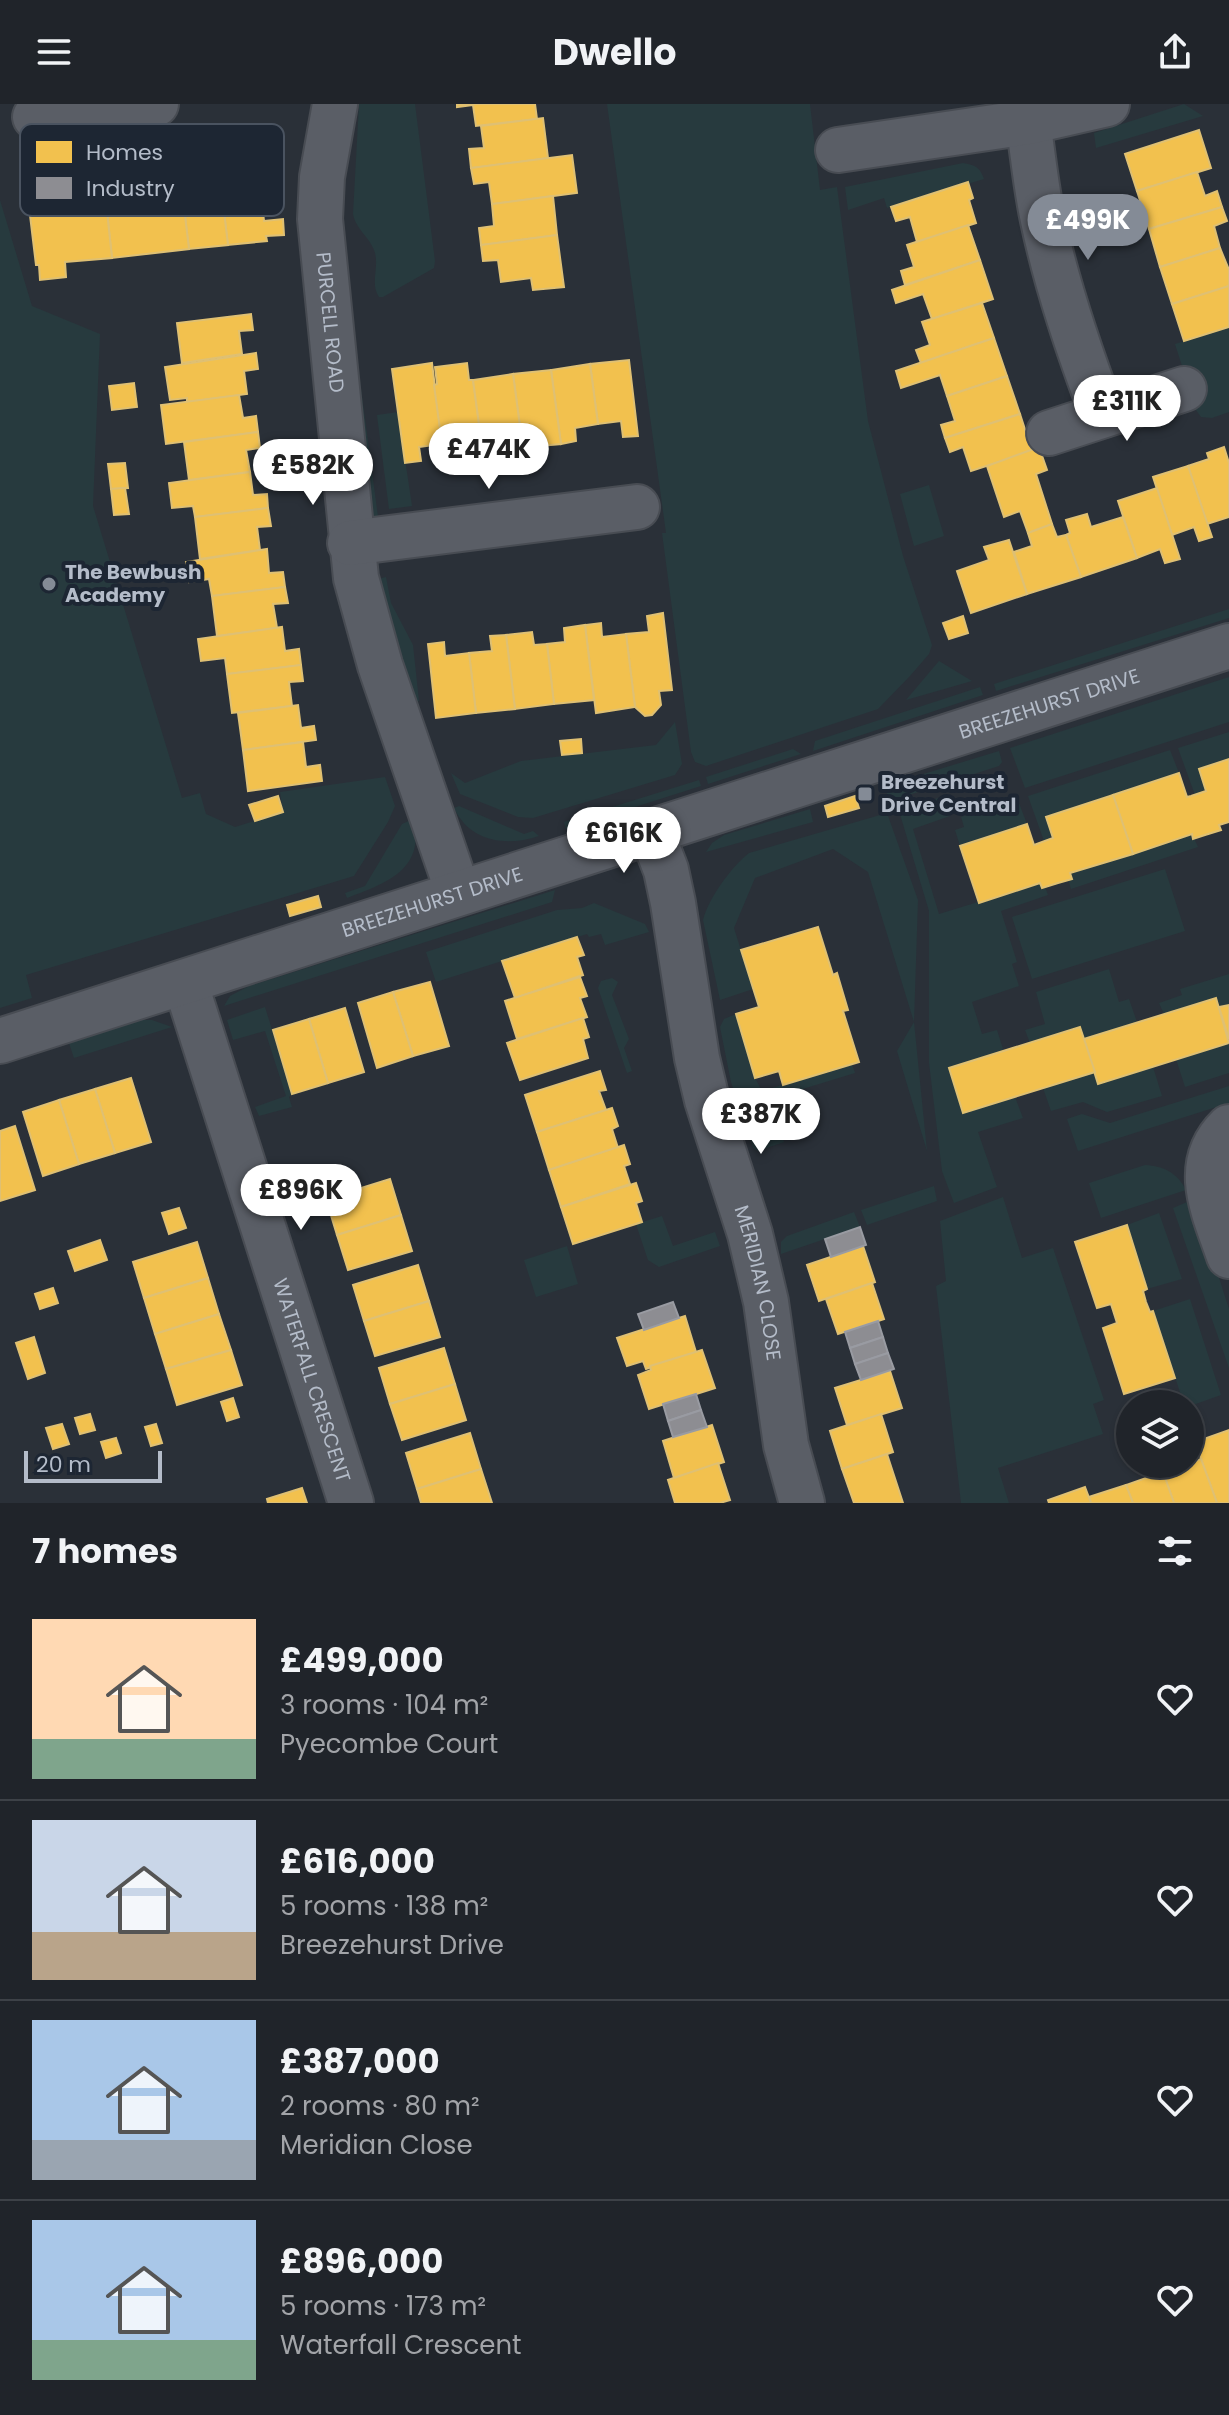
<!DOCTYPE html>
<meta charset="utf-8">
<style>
:root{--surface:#20242a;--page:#2d3036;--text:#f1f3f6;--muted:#a2a4a8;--line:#3d4147;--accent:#848b96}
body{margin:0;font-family:Poppins,sans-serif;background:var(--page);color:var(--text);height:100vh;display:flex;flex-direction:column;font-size:30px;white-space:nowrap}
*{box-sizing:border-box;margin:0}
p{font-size:26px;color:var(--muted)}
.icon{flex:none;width:44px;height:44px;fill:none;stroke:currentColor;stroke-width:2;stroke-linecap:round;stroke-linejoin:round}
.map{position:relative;height:1399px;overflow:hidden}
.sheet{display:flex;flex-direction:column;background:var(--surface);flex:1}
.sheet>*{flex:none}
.buttons{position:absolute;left:1116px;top:1286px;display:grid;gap:16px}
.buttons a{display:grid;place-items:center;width:88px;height:88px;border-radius:50%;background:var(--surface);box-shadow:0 2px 6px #0004,0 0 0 2px var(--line);font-size:40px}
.scale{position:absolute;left:24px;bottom:20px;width:138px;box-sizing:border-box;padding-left:8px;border:4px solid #b4bcc9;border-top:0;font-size:22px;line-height:28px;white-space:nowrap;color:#b4bcc9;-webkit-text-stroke:6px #1d2633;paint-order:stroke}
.price{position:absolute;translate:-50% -68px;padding:0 18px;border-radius:28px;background:#fff;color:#222;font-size:26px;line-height:52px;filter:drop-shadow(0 2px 4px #0008)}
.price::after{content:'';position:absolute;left:50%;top:48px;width:24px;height:18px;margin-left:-12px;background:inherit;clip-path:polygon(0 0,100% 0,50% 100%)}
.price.on{background:var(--accent);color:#fff}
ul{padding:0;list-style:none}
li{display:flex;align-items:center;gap:24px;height:200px;padding:0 32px}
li+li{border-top:2px solid var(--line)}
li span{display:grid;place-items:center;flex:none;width:224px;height:160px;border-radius:0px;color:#555}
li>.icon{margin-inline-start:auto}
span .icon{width:96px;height:96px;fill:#fffc;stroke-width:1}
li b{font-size:34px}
h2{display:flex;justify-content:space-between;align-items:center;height:96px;padding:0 32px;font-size:34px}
header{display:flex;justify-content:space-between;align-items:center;height:104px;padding:0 32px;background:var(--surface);font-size:36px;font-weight:700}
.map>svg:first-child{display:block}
.green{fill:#273a3e}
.homes{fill:#f2c14e;stroke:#dfc073;stroke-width:2}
.industry{fill:#8d8d92;stroke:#999ba2;stroke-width:2}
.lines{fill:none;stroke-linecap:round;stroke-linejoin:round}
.minor-casing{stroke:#484c53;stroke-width:48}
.tertiary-casing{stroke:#484c53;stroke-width:48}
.minor{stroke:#5a5e66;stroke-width:44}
.tertiary{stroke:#5a5e66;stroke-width:44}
.poi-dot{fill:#848b96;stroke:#1d2633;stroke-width:3}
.labels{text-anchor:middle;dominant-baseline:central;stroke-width:8;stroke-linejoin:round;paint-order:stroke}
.street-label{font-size:20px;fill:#b4bcc9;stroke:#1d2633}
.poi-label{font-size:20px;font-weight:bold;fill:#b4bcc9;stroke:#1d2633;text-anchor:start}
.key{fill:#1d2633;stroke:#4a5360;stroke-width:2}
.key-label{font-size:22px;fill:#b4bcc9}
</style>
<header><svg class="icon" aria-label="menu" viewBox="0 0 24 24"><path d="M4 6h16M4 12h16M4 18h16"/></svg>Dwello<svg class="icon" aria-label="share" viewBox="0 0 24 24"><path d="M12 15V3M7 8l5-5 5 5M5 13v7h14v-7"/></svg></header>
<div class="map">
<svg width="1229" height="1399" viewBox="0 0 1229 1399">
<rect width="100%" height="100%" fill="#2a3038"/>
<g class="green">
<path d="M359,0H415L435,157L434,164L383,193H379C370,180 379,164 375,149C371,134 356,126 353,110Z"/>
<polygon points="607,0 810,0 820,86 837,83 868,317 903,452 932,541 929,550 910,572 878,605 706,662 695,658 691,648 662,429 666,429"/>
<polygon points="1184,0 1203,12 1096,44 1094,29"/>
<path d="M963,59C975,61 980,63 984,75L887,104L884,94L848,106L845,83Z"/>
<polygon points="0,96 32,202 100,230 93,402 182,694 200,689 206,710 235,723 283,708 280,688 385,673 395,702 388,718 354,772 26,871 32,894 0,904"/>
<polygon points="1229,223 1229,308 1212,314 1201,313 1196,306 1175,240"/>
<polygon points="356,247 378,413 370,415 350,261"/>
<polygon points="398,308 412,402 389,405 377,311"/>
<polygon points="929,381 944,432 914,442 900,390"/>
<polygon points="386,473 391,499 413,541 419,597 412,600 378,475"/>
<polygon points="1229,505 1229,514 996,587 994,580"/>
<polygon points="939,557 972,577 906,596"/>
<polygon points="1229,573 1229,618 1025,684 1010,644"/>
<polygon points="980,583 983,591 813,647 815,637"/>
<polygon points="675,618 682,660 675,671 533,714 518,713 460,690 451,669 465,679 521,657 656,641"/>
<polygon points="1229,628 1229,655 1206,687 1195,691 1178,644"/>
<polygon points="793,645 801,650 708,680 706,673"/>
<polygon points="1170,646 1179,669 1044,737 1028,692"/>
<polygon points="999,647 1002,658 999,662 890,697 884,682"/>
<polygon points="699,676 701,682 566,725 564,718"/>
<polygon points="944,692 950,712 913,725 939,810 1040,779 1045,783 1048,791 1001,807 1017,858 1012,860 1019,882 972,898 982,930 997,926 1004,948 949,965 963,1009 1015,993 1023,1014 978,1028 997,1083 954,1099 942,1067 929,959 929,807 899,707"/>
<polygon points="1017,694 1027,720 960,742 955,726 964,723 961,713"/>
<path d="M459,702L524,730L533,727L539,732C506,743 470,738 454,704Z"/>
<polygon points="810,705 813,718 706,748 712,739 724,731"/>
<path d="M887,709L918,796L914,918L927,1047L897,947L914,918L868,768L833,745L755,774L734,824L753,885L720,896L703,816C708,795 732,762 749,749Z"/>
<path d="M413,715C427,766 384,780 347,794L345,789L365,782L402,720Z"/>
<polygon points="1192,730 1198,743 1071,785 1068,775 1070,769"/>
<polygon points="1165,765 1185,827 1032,875 1012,813"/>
<polygon points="555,786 552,798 224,902 230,892 249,882"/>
<polygon points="594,799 645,820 649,828 605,841 601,830 589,833 587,830 436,878 426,848 557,806 582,804"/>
<polygon points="1109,865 1119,898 1129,895 1137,918 1084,935 1080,923 1030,939 1025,926 1045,920 1036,888"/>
<polygon points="1229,870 1229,901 1219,903 1216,894 1164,910 1159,899 1182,891 1180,885"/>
<polygon points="612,874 618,878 612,891 629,935 624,944 632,967 627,969 598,884 601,877"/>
<polygon points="265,903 292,990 289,993 292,1003 259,1012 255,1003 286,992 265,927 233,936 227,916"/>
<polygon points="736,910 755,974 762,987 852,960 855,969 770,995 784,1038 758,1047 753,1044 731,978 720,923 724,915"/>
<polygon points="137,916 152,916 172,923 74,954 69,939"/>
<polygon points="1229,939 1229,969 1185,983 1176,955"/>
<polygon points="1153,963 1162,992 1107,1008 1083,998 1051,1007 1043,984 1095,968 1099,980"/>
<polygon points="1229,982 1229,999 1078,1047 1067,1015 1082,1010 1110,1019"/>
<path d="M1145,1061C1164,1062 1177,1069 1186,1086L1101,1114L1089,1079Z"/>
<polygon points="934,1082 937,1097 867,1121 861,1106"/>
<polygon points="1003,1093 1022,1154 1053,1144 1104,1296 1093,1300 1103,1330 998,1364 1009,1399 961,1399 936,1182 946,1177 940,1117"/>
<polygon points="1194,1095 1229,1205 1229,1264 1173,1104"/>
<polygon points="854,1108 860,1123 781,1150 781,1138 787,1132"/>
<polygon points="1159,1109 1182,1175 1147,1185 1127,1121"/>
<polygon points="662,1112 673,1142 715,1128 720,1142 659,1163 648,1156 636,1120"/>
<polygon points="567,1142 578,1180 536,1193 524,1156"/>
<polygon points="1190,1195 1221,1291 1190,1302 1190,1300 1184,1300 1153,1207"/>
</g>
<g class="homes">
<polygon points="457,0 535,0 537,15 476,22 473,1 457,3"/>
<polygon points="543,14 548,54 471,64 469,45 484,44 481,22"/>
<polygon points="1199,26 1211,64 1137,87 1125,50"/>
<polygon points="572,51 577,89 492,100 489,78 474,80 471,64"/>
<polygon points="258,62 264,117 283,115 284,131 266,132 267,137 228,141 221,83 242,80 240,64"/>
<polygon points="219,66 228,141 189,145 182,87 203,84 201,68"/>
<polygon points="126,67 128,81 136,80 138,91 182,87 189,145 112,154 103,70"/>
<polygon points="1197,68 1205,92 1217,87 1222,103 1149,125 1137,87"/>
<polygon points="103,70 112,154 65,158 66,173 40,176 39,161 36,161 29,103 74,98 73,87 82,86 80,72"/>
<polygon points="968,78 973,94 969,96 976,119 917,138 910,113 896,117 891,103"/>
<polygon points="553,92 557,131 481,141 479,124 494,122 492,100"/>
<polygon points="1222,103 1227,117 1214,122 1220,144 1160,163 1149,125"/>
<polygon points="968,121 980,156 905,181 901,167 914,163 907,141"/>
<polygon points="557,131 564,183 533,186 531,174 501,178 498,156 483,157 481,141"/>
<polygon points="1220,144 1229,166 1229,182 1172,200 1160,163"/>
<polygon points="980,156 993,195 932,215 923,190 896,199 892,186"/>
<polygon points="1229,182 1229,223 1184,237 1172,200"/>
<polygon points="982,199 994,234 921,259 916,246 930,241 922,218"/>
<polygon points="251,210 253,226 239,227 242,250 182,259 177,219"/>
<polygon points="994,234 1007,272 947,292 940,271 901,284 896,267"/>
<polygon points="256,249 258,265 244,267 247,290 187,298 187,294 170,296 165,263"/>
<polygon points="629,256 638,332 623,333 621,317 598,320 590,260"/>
<polygon points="432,259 442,340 419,343 421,357 405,359 392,265"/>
<polygon points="467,259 469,276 473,276 483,349 467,351 465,337 442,340 434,281 437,280 435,263"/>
<polygon points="590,260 598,320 575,324 576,337 561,340 551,266"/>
<polygon points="551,266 561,340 540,342 539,327 521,330 513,270"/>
<polygon points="513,270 521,330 507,332 509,346 483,349 473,276"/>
<polygon points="1007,272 1020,310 945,334 941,321 955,317 947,292"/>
<polygon points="134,279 137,303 112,306 109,282"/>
<polygon points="239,291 243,314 256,312 258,328 166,340 161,301"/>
<polygon points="1020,310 1032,347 971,367 963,343 950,348 945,334"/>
<polygon points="258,328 260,344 246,346 250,368 189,376 184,338"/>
<polygon points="1039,343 1047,366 1036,370 1052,420 1028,429 1020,407 1004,413 987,362"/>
<polygon points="1224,343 1229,359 1229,413 1207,420 1188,362 1209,355 1207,349"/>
<polygon points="125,359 128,384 111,385 108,360"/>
<polygon points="1188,362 1212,433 1199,437 1194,423 1172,431 1153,373"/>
<polygon points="250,368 253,391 267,390 268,404 195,413 193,402 172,404 169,379"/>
<polygon points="125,384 129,410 114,411 111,385"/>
<polygon points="1157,384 1180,455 1165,459 1160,445 1137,454 1118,397"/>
<polygon points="268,404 271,422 257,423 260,446 200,455 195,413"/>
<polygon points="1087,410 1091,423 1123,413 1137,454 1081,473 1066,431 1070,429 1066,416"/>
<polygon points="1052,420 1057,433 1066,431 1081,473 1027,490 1014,448 1032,442 1028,429"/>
<polygon points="1009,436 1027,490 971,509 957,467 989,456 984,443"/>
<polygon points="267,445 269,469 283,468 285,483 212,492 209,475 189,478 186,458"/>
<polygon points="285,483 288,499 273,500 277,524 217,532 212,492"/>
<polygon points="663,509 672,586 659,587 661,601 652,611 645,612 635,603 626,530 649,528 647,512"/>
<polygon points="963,512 968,529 949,535 943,519"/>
<polygon points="601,519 602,533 626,530 635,603 596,609 585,521"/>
<polygon points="585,521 594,596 554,600 547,540 565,538 564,524"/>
<polygon points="282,523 285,547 299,545 301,561 227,570 225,554 201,557 198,535"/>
<polygon points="532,528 534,541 547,540 554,600 515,605 506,531"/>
<polygon points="506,531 515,605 476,609 469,549 492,547 490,532"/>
<polygon points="444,538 445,552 469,549 476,609 436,614 428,540"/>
<polygon points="301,561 303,577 289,578 292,602 232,609 227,570"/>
<polygon points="298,601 301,624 314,622 316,636 243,646 238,609"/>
<polygon points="581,635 582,649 562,651 560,637"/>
<polygon points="303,638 306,663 320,661 322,677 248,687 243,646"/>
<polygon points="1229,655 1229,718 1219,721 1221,726 1205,731 1193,735 1192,730 1133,750 1113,691 1179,669 1187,693 1191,692 1206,687 1199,665"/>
<polygon points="1113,691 1133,750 1070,769 1072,775 1058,779 1042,784 1040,779 979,799 960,742 1027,720 1034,741 1053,734 1046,713"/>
<polygon points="278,692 283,708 255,717 249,701"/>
<polygon points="855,692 859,704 828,713 825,702"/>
<polygon points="318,792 321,803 290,812 287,801"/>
<polygon points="818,823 833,871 837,869 848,906 843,907 859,958 783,981 779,967 755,974 736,910 759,903 741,846"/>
<polygon points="577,833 584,851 577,853 583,871 515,894 502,857"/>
<polygon points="580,873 587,892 580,894 587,913 517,935 505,897"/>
<polygon points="430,878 449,942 413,952 393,888"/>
<polygon points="393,888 413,952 377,964 358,899"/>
<polygon points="1216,894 1229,939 1098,980 1084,935"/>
<polygon points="1229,901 1229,935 1219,903"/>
<polygon points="345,904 364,968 328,979 309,915"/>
<polygon points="583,914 589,933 583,935 588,954 520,976 507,939"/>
<polygon points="309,915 328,979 292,990 273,926"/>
<polygon points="1080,923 1095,968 963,1009 949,964"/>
<polygon points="600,967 606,986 599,987 606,1006 537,1028 525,991"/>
<polygon points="131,974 151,1038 115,1049 95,985"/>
<polygon points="95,985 115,1049 79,1060 59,996"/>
<polygon points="59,996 79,1060 43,1072 23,1008"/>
<polygon points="612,1004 618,1022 612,1025 618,1044 549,1066 537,1028"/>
<polygon points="15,1022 35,1086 0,1097 0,1027"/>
<polygon points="624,1041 630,1060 624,1062 630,1080 561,1103 549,1066"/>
<polygon points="390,1075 401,1111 337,1131 326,1095"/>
<polygon points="636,1079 642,1097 636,1099 642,1118 573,1140 561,1103"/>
<polygon points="179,1104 186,1124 169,1130 162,1109"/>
<polygon points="401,1111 412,1147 348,1166 337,1131"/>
<polygon points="1127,1121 1147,1185 1143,1187 1146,1198 1150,1208 1153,1207 1175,1274 1124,1290 1103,1224 1117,1219 1111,1200 1097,1204 1075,1138"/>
<polygon points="100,1136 107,1156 75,1167 68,1147"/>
<polygon points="197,1138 208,1174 144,1194 133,1158"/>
<polygon points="863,1142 875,1178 819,1197 807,1161"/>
<polygon points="418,1161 429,1197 364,1217 353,1181"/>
<polygon points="208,1174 219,1210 155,1230 144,1194"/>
<polygon points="872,1179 884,1215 838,1230 826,1195"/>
<polygon points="53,1184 58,1199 40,1205 35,1190"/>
<polygon points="429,1197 440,1233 375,1252 364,1217"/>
<polygon points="219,1210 231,1246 166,1265 155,1230"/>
<polygon points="685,1212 696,1248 646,1265 643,1257 627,1262 617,1234"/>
<polygon points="34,1233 45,1269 28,1275 16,1239"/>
<polygon points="444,1244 455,1280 390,1300 379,1264"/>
<polygon points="231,1246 242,1281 177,1301 166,1265"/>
<polygon points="702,1246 715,1284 649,1305 638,1271 651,1266 650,1262"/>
<polygon points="890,1267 902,1304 847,1321 835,1284"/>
<polygon points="455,1280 466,1316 402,1336 390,1300"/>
<polygon points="233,1294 239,1313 227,1317 221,1298"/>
<polygon points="90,1310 95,1326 80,1330 75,1314"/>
<polygon points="881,1310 893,1348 842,1365 830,1327"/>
<polygon points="62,1320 69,1340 53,1345 46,1324"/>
<polygon points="156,1320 162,1339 151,1342 145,1323"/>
<polygon points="712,1321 724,1358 674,1374 663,1337"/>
<polygon points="1229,1326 1229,1399 1217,1399 1195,1338"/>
<polygon points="470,1329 481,1365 417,1385 406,1349"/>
<polygon points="116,1334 121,1349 106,1354 101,1338"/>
<polygon points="887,1350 903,1399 854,1399 842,1365"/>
<polygon points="1201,1355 1217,1399 1174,1399 1163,1368"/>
<polygon points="718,1359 730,1396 720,1399 675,1399 668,1376"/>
<polygon points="481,1365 492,1399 421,1399 417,1385"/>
<polygon points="1163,1368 1174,1399 1133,1399 1126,1381"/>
<polygon points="1126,1381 1133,1399 1091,1399 1089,1393"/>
<polygon points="1085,1383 1091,1399 1049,1399 1048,1396"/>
<polygon points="302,1384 307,1399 268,1399 267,1395"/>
</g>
<g class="industry">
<polygon points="860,1123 866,1141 831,1153 825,1135"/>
<polygon points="673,1198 679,1214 644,1226 638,1210"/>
<polygon points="878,1217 883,1233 850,1244 845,1228"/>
<polygon points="883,1233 888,1249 855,1260 850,1244"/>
<polygon points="888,1249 894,1265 861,1276 855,1260"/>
<polygon points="696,1290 701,1306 668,1317 663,1300"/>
<polygon points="701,1306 707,1323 673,1333 668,1317"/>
</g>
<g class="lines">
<g class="minor-casing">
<g id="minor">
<path id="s1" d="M335,0L322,73L320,115L356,474L380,561L458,788"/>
<polyline points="35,13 156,0"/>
<path d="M1028,18C1033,50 1036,84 1043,116C1057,183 1079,247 1103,311"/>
<polyline points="838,46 1028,18 1107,0"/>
<polyline points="1049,329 1184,285"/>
<polyline points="350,439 637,403"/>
<path id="s2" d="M651,727L666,766L673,799L697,954L707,996L750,1130L766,1198L786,1341L802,1399"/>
<path id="s3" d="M185,878L351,1399"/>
<path d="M1229,1023C1190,1061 1214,1108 1229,1152"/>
</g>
</g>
<g class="tertiary-casing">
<g id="tertiary">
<path id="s4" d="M0,937L1229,542"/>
</g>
</g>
<use href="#minor" class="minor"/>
<use href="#tertiary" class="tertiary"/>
</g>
<g class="poi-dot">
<circle cx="49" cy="480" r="8"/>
<rect x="857" y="682" width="16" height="16" rx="4"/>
</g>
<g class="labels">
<g class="street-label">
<text stroke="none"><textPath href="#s1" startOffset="220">PURCELL ROAD</textPath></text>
<text stroke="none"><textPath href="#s4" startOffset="1102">BREEZEHURST DRIVE</textPath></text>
<text stroke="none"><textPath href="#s4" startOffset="454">BREEZEHURST DRIVE</textPath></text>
<text stroke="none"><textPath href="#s2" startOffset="466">MERIDIAN CLOSE</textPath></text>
<text stroke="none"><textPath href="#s3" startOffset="418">WATERFALL CRESCENT</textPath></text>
</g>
<g class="poi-label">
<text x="65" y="468">The Bewbush<tspan x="65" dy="23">Academy</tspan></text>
<text x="881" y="678">Breezehurst<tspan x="881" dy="23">Drive Central</tspan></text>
</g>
</g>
<rect x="20" y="20" width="264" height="92" rx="12" class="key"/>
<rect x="36" y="37" width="36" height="22" fill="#f2c14e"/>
<rect x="36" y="73" width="36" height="22" fill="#8d8d92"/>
<g class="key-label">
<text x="86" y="56">Homes</text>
<text x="86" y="92">Industry</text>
</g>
</svg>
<div class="buttons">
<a><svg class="icon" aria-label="layers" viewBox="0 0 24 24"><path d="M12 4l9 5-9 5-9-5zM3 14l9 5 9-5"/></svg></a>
</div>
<div class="scale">20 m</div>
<b class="price on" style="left:1088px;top:158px">£499K</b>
<b class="price" style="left:1127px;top:339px">£311K</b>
<b class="price" style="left:489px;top:387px">£474K</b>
<b class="price" style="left:313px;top:403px">£582K</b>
<b class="price" style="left:624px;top:771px">£616K</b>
<b class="price" style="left:761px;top:1052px">£387K</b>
<b class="price" style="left:301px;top:1128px">£896K</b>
</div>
<section class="sheet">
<h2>7 homes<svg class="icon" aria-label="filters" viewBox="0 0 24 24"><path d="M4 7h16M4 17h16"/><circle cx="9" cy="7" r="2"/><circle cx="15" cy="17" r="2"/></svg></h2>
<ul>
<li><span style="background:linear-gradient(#ffd9b3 75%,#7fa58c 0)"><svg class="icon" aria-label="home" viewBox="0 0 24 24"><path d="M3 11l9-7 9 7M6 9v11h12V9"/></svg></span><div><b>£499,000</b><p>3 rooms · 104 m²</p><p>Pyecombe Court</p></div><svg class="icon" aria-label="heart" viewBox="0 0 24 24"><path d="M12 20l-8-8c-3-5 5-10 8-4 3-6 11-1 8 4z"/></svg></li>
<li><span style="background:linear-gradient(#c9d6e8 70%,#b9a48a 0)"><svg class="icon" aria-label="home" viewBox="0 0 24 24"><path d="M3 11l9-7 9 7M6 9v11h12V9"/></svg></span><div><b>£616,000</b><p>5 rooms · 138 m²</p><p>Breezehurst Drive</p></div><svg class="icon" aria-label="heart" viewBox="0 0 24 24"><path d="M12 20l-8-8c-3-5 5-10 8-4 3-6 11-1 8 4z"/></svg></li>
<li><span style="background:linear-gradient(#a9c7e8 75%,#9aa5b1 0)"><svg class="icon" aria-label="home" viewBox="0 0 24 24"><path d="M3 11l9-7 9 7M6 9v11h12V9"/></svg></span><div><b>£387,000</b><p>2 rooms · 80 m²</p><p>Meridian Close</p></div><svg class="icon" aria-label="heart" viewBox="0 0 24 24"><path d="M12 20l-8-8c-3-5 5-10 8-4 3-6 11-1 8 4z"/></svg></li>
<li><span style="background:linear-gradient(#a9c7e8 75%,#7fa58c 0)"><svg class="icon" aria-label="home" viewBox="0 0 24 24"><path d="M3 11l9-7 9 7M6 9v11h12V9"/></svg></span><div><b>£896,000</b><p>5 rooms · 173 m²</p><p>Waterfall Crescent</p></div><svg class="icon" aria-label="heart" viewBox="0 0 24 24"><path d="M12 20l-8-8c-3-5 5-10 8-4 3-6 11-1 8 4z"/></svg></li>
</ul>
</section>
